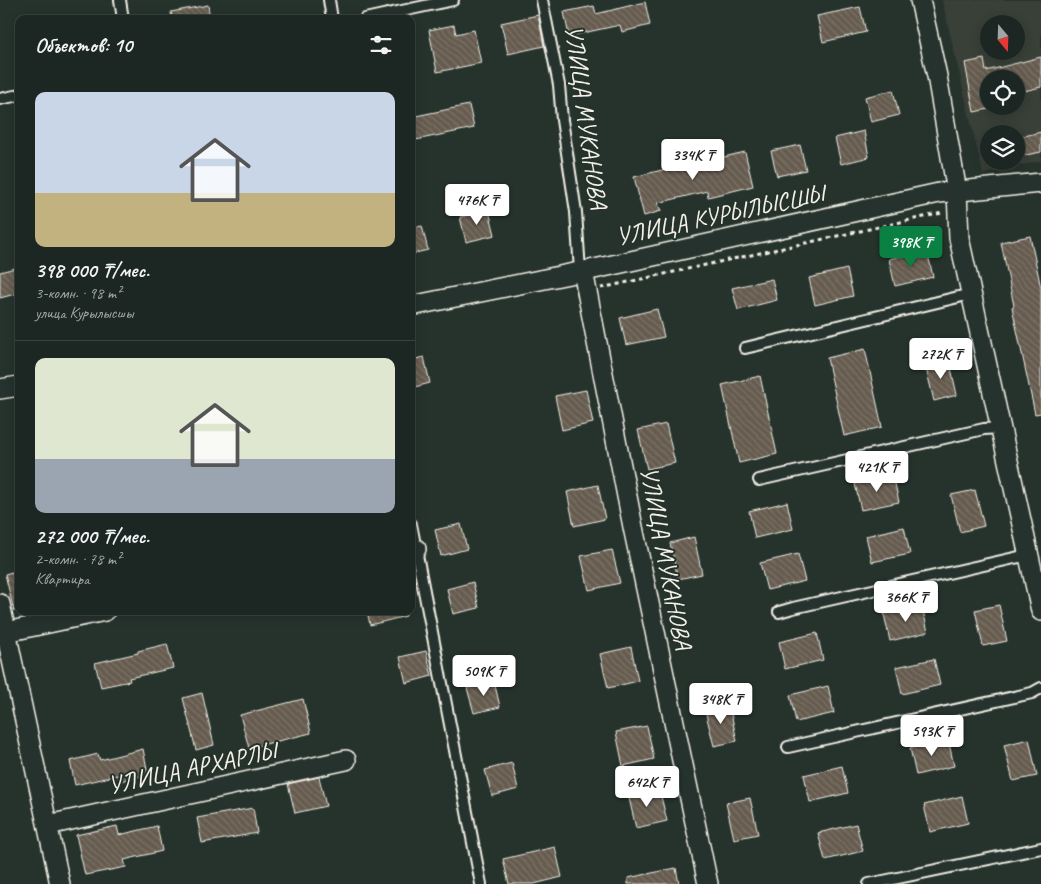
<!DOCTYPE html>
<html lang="ru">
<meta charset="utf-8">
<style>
:root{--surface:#1c2622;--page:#29322f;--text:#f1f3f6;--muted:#a0a5a5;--line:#3a4340;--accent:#0b8043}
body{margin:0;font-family:Caveat,sans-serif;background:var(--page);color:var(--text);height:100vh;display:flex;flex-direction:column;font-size:19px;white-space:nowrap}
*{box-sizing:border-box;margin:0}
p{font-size:16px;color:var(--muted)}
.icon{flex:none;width:28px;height:28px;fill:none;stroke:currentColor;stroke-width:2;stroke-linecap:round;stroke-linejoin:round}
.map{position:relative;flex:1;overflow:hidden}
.panel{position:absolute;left:15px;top:15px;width:400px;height:600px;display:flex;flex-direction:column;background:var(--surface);border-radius:10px;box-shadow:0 2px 12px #0003,0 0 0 1px var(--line)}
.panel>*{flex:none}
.needle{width:32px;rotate:161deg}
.tools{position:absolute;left:980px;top:15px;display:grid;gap:10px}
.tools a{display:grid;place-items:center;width:45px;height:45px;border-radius:50%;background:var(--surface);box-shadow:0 2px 12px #0003,0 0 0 1px var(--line);font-size:25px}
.price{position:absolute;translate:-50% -42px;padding:0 11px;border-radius:5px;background:#fff;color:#222;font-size:16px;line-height:32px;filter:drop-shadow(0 1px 2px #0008)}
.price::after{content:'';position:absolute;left:50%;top:30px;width:15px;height:11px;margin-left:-8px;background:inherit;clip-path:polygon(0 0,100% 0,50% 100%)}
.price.current{background:var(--accent);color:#fff}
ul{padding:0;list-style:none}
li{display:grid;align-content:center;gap:10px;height:265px;padding:0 20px}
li+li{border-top:1px solid var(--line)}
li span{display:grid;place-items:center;height:155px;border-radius:10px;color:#555}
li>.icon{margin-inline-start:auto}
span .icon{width:90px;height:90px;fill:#fffc;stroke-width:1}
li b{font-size:21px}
h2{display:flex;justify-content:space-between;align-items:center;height:60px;padding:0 20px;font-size:21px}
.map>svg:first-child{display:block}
.built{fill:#393f37;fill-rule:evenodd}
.building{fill:url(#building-back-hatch);stroke:#f4f1e8}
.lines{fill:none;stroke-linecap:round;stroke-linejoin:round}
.lane-casing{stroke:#f4f1e8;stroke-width:14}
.street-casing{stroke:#f4f1e8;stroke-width:22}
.path{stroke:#f4f1e8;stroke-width:3;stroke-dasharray:4 4;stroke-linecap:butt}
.lane{stroke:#26332d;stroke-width:10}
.street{stroke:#26332d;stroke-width:19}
.labels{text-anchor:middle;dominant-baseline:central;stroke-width:4;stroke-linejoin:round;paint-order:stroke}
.street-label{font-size:25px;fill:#f4f1e8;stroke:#26332d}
</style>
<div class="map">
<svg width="1041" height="884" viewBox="0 0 1041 884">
<defs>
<pattern id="building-back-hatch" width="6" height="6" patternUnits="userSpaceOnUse" patternTransform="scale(1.25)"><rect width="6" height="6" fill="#655b4f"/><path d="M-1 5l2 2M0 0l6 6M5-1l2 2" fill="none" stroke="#7c7368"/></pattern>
</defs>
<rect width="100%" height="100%" fill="#26332d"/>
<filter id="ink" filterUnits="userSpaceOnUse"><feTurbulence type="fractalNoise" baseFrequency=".02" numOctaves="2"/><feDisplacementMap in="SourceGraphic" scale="10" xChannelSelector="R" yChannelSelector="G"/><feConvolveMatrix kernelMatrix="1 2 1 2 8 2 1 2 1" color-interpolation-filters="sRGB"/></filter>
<g filter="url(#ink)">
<path class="built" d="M942,0H1041V161L983,174ZM989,24H1016V51H989ZM989,79H1016V106H989ZM989,134H1016V161H989Z"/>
<g class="building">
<polygon points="645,2 650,25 622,32 620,25 569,36 564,12 594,6 596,14"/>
<polygon points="208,5 210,19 172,19 171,12"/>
<polygon points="860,7 866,32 823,42 817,16"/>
<polygon points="538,15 544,46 508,54 501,23"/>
<polygon points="454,25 456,34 474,30 481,63 437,72 429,30"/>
<polygon points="1041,57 1041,87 1016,93 1016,79 989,79 989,109 974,112 965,63 984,59 986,71"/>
<polygon points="893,90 899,115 871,122 865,97"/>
<polygon points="469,105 474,128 411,141 411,117"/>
<polygon points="864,131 869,157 841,164 835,138"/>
<polygon points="1041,132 1041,152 1016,157 1016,138"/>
<polygon points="800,145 806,170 777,176 771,151"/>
<polygon points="745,152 753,186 708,197 707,191 658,203 661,211 644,216 634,177 682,165 682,167"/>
<polygon points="489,211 495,235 466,242 460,217"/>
<polygon points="422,226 428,250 411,254 411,228"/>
<polygon points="1030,236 1041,288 1041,413 1035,414 1012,307 1014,306 1001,242"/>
<polygon points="927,250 933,277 895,286 889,259"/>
<polygon points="19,267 19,293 0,298 0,272"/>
<polygon points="847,269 853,296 815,305 809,278"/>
<polygon points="772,279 777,300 738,310 732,288"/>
<polygon points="657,309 664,337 626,345 620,318"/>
<polygon points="865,349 882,427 844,436 827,358"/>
<polygon points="424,357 430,383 411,388 411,360"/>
<polygon points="949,359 957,395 934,401 925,364"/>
<polygon points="760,376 777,454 739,463 722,385"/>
<polygon points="586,390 593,423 562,430 555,396"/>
<polygon points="666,424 675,463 647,469 638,430"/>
<polygon points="893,475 899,502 861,510 855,484"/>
<polygon points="598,485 605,519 574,526 567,492"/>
<polygon points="975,490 984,526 960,532 951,495"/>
<polygon points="787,502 793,529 755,538 749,511"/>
<polygon points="461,524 467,549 441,556 435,530"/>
<polygon points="904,527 910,554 872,562 866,536"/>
<polygon points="694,537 702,574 678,579 670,543"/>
<polygon points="612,550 620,583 589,590 581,556"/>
<polygon points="798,554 805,581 767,590 760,563"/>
<polygon points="19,570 19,610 14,611 5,574"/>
<polygon points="473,582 479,608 453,614 447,589"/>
<polygon points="999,605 1007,641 983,646 975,610"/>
<polygon points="922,606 928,632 890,641 884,614"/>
<polygon points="367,611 406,611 406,616 370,625"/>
<polygon points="817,633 823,660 785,669 779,642"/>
<polygon points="167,644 173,668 129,678 130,681 101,687 95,663 138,653 138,651"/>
<polygon points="631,647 638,681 608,688 600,654"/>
<polygon points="426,651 432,676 406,683 400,657"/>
<polygon points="934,659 940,685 902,694 896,667"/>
<polygon points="494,681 500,707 474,713 467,688"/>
<polygon points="828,686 834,713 796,722 790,695"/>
<polygon points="202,693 214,745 196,750 183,698"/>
<polygon points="303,699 311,733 249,748 240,715"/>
<polygon points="729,704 737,741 714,746 705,710"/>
<polygon points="647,726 654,759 623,766 616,732"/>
<polygon points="948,739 954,766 916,775 910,748"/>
<polygon points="1029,739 1037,776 1013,781 1004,745"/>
<polygon points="143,749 148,774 120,781 118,775 75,785 70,761 98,754 100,760"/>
<polygon points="512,763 518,789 492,796 485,770"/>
<polygon points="842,766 848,793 810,802 804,775"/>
<polygon points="319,777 326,806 295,813 288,784"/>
<polygon points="659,788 667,821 636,828 628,794"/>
<polygon points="962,796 968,823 930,832 924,805"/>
<polygon points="750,798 758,834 734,839 726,803"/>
<polygon points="253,808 257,833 202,843 197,818"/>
<polygon points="856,824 863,851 825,860 818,833"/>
<polygon points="117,826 119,835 157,826 162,851 124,860 126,867 85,875 76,835"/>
<polygon points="555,847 562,877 534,884 509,884 503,859"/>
<polygon points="676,868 679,884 628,884 628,878"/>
</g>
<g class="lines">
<g class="lane-casing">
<g id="lane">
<polyline points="120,0 123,19"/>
<polyline points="329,0 332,19"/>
<polyline points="542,0 559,85 562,120 576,212 580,271"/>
<polyline points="365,19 453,0"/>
<polyline points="0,99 19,95"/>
<polyline points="745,348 971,294"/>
<polyline points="759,480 984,429 1000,428"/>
<polyline points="411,524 481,884"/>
<polyline points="779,612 793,608 1028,555"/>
<polyline points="788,747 1032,693 1041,688"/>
<polyline points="869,884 1041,848"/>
</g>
</g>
<g class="street-casing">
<g id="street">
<polyline points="920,0 937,76 957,192 959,238 1041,611"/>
<polyline points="583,271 633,527 708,884"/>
<polyline points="411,306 599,268 939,193 1041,183"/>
<polyline points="0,389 19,386"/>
<polyline points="411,550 416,549"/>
<polyline points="0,604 60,884"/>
<polyline points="6,632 105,611"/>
<polyline points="48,825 346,760"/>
</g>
</g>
<polyline class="path" points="601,288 942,213"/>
<use href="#lane" class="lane"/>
<use href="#street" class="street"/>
</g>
</g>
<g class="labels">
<g class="street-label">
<text transform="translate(586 117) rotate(82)">УЛИЦА МУКАНОВА</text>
<text transform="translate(720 215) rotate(-12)">УЛИЦА КУРЫЛЫСШЫ</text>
<text transform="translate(666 558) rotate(79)">УЛИЦА МУКАНОВА</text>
<text transform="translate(192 768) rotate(-12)">УЛИЦА АРХАРЛЫ</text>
</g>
</g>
</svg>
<div class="tools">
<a><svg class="needle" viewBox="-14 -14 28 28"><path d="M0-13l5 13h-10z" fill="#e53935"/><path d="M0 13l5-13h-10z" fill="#a0a5a5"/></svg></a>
<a><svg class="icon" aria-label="locate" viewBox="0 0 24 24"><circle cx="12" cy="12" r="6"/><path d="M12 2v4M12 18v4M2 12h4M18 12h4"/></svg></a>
<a><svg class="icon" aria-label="layers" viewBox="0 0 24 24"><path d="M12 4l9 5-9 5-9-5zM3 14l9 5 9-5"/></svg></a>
</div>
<b class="price" style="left:693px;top:181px">334K ₸</b>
<b class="price" style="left:477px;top:226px">476K ₸</b>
<b class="price current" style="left:911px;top:268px">398K ₸</b>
<b class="price" style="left:941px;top:380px">272K ₸</b>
<b class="price" style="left:877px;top:493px">421K ₸</b>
<b class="price" style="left:906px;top:623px">366K ₸</b>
<b class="price" style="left:484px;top:697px">509K ₸</b>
<b class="price" style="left:721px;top:725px">348K ₸</b>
<b class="price" style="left:932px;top:757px">593K ₸</b>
<b class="price" style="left:647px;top:808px">642K ₸</b>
<section class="panel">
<h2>Объектов: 10<svg class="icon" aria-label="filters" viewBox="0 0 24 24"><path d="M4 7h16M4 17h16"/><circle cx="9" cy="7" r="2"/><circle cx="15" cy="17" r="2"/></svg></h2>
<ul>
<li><span style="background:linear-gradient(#c9d6e8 65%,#c2b280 0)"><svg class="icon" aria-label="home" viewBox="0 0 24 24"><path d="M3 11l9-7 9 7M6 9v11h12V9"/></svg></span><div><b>398 000 ₸/мес.</b><p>3-комн. · 98 m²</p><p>улица Курылысшы</p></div></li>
<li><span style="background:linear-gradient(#dfe7d0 65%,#9aa5b1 0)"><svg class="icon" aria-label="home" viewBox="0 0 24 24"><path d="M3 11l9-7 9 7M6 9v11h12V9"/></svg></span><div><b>272 000 ₸/мес.</b><p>2-комн. · 78 m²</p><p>Квартира</p></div></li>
</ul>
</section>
</div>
